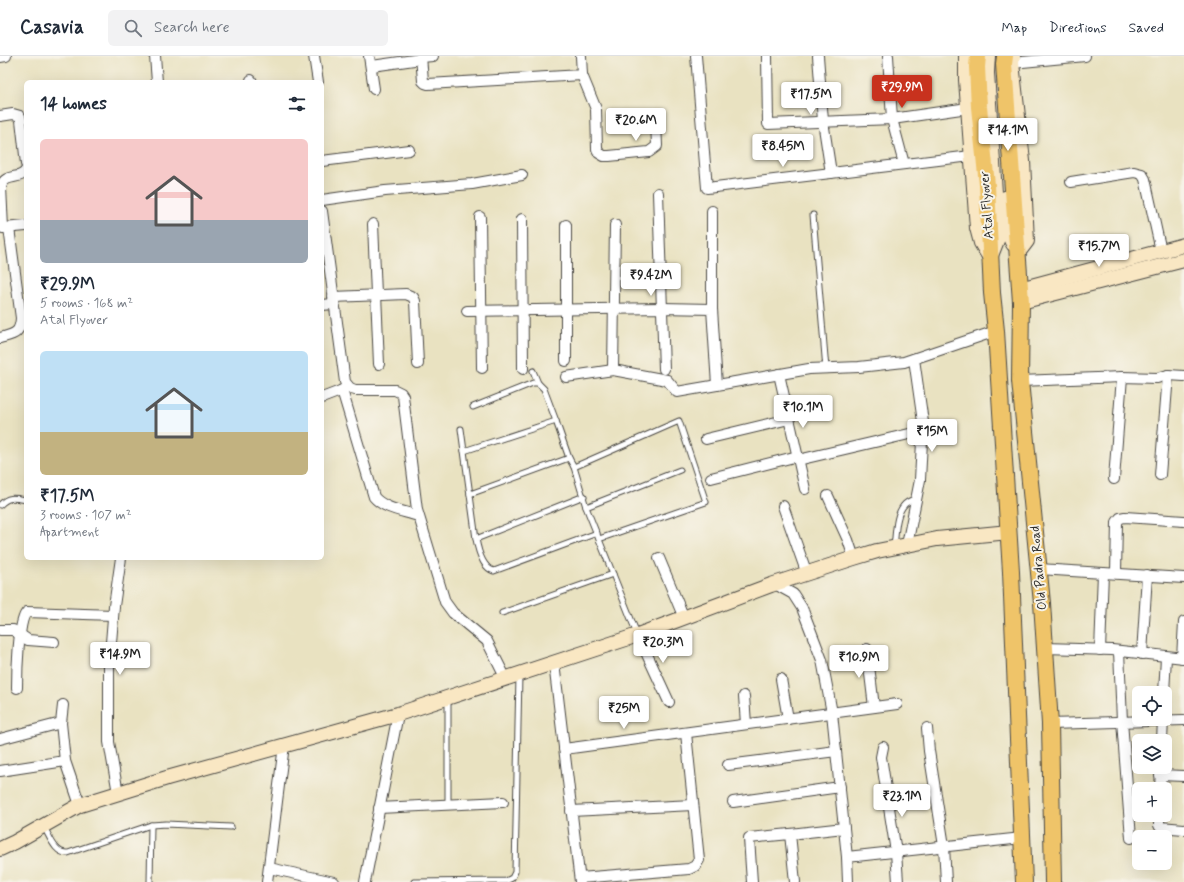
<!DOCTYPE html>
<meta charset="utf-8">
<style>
:root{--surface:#fff;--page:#f2f2f3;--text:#1f2937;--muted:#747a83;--line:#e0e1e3;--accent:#c8321e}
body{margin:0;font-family:Mynerve,sans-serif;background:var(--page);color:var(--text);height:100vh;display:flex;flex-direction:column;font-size:15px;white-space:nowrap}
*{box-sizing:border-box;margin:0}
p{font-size:13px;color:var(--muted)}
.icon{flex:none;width:22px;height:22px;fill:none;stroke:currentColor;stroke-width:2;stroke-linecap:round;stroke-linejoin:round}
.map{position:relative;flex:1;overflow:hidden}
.side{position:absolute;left:24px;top:24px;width:300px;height:480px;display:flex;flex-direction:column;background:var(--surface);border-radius:6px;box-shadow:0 4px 16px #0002}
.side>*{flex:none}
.controls{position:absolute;left:1132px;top:630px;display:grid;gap:8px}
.controls a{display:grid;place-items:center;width:40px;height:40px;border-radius:6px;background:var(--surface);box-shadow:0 4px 16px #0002;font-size:20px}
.price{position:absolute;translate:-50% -34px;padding:0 9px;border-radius:4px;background:#fff;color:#222;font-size:13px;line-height:26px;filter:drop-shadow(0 1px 2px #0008)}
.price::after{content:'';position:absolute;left:50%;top:24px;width:12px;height:9px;margin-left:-6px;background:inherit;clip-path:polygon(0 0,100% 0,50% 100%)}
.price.on{background:var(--accent);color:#fff}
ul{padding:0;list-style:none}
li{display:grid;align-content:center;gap:8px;height:212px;padding:0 16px}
li span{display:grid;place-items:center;height:124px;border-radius:6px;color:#555}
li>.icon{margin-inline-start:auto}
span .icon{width:72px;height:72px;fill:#fffc;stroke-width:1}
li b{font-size:17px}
h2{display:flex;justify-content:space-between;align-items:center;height:48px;padding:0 16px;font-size:17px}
header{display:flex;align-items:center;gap:24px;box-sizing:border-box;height:56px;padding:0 20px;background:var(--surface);border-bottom:1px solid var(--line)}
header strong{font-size:19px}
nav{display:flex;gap:22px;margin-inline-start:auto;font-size:14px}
.search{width:280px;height:36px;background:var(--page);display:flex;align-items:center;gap:10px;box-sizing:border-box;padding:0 14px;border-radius:6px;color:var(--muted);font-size:15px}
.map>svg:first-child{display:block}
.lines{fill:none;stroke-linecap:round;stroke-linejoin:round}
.lane-casing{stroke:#484642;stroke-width:7}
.street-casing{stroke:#484642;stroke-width:12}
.secondary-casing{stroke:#484642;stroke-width:16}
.primary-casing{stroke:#484642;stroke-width:18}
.lane{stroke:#fff;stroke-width:5}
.street{stroke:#fff;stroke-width:10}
.secondary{stroke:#f9e7c3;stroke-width:14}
.primary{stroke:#efc469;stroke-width:16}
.labels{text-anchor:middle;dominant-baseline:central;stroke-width:4;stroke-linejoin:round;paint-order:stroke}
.street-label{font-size:13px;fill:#2b2b2b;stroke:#f7f3e8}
</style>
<header>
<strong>Casavia</strong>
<div class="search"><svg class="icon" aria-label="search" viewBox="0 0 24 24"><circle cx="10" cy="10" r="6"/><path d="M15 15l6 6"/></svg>Search here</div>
<nav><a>Map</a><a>Directions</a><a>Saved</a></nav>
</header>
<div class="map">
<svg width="1184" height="826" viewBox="0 0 1184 826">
<rect width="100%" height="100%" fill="#f7f3e8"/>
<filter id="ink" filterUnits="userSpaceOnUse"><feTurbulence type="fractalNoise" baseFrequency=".025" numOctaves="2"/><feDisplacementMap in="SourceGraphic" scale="8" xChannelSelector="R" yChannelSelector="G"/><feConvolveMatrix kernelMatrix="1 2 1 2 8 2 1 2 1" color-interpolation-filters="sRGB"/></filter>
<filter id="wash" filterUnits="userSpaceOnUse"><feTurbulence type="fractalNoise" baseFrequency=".012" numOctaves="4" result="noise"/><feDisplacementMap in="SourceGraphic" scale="16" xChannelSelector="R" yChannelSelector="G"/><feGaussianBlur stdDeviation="0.9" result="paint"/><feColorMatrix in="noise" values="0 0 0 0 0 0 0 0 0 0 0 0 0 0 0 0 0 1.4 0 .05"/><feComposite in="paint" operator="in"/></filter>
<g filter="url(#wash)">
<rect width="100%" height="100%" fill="#e9e2c1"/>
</g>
<g filter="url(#ink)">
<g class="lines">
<g class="lane-casing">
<g id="lane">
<polyline points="813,159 826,313"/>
<polyline points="533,315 538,327"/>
<polyline points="473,351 533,327 538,327 544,333 556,365"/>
<path d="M461,373L476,483C478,494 483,512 494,515L597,477"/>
<polyline points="464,395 556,365 569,402 574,411 586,451 637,578"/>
<polyline points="574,411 679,365 706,446 599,483"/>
<polyline points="470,438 569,402"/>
<path d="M0,449C8,440 15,442 26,444"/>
<polyline points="586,451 680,414"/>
<polyline points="476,483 584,440"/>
<path d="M894,491C896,477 895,458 905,448C908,445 913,444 916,442"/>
<polyline points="502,557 613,518"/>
<polyline points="448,643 448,749"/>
<path d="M44,771C50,781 55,798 68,797L151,769L166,768L231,771"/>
<polyline points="150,826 151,769"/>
<polyline points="414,826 506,825 512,822 515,816 519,619"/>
</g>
</g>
<g class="street-casing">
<g id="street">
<polyline points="155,0 157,26"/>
<polyline points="314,0 318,26"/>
<polyline points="369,0 374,33"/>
<polyline points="421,0 423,25 425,27 428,28 582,19 581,0"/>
<polyline points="696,0 707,132 971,100"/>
<polyline points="767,0 768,68 892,63 968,52"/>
<polyline points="818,0 823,65 831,117"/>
<polyline points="888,0 892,63 904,108"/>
<polyline points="0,1 6,0"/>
<polyline points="421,1 433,0"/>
<polyline points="1012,7 1085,0"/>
<polyline points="372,10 421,3"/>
<polyline points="582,19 596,53 597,93 599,97 604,100 609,100 649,96 657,90 656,66"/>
<polyline points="251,24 252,26"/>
<polyline points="0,60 13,58 20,60 21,64 26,108"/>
<polyline points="322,105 409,94"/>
<polyline points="1071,126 1134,116 1142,118 1145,123 1161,195"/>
<polyline points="658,137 664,313"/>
<polyline points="322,144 385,135 472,128 522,119"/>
<path d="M322,155C330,212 337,269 345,326L350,332L355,334H395L401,337L403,340L417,454L445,546L453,557L487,585L506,623"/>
<polyline points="480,161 482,312"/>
<polyline points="522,163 523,313"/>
<polyline points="373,168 379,308"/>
<polyline points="566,169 566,305"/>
<path d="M3,172L1,131C5,116 21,125 26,114"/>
<polyline points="4,172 26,170"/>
<polyline points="333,241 406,238 413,241 415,245 418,308"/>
<polyline points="322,249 333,248"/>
<polyline points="712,253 712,155"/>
<polyline points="467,255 662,252 712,253 717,329"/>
<path d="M0,282C14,278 20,278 21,262L9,172"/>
<polyline points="613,314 615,169"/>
<polyline points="779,318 805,433"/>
<polyline points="566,321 613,314 667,324 677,336 809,313 859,311 904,306 996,275"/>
<polyline points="1020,325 1122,321 1157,322 1168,319 1184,320"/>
<path d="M342,334L374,441C384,453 404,455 418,460"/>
<polyline points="322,342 348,332"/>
<polyline points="706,383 789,363"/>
<polyline points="798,404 922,375"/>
<polyline points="1160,419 1168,319"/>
<polyline points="711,422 798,400"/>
<polyline points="1114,423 1122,321"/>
<polyline points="828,440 848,484 854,502"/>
<polyline points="783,450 807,518"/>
<polyline points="907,489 920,424 923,366 914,303"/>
<polyline points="659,502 684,562"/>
<polyline points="1039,513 1184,522"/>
<polyline points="1116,517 1117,466 1120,462 1125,461 1184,465"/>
<polyline points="775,528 793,538 802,552 822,604 832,657 847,801 1022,782"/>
<polyline points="0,574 13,574 28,584 54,586"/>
<polyline points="638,579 669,646"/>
<polyline points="1045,592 1112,594 1184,602"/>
<polyline points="867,593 874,651"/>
<polyline points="1100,594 1103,517"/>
<polyline points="1119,595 1122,665 1131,782"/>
<polyline points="1142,598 1147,519"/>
<polyline points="1182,602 1184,566"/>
<polyline points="554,607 580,826"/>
<polyline points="781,623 788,663"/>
<path d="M17,632C17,618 18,563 27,556L113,559"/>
<polyline points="1164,637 1166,601"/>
<polyline points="744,640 746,668"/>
<polyline points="63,649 61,667 65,705 80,749"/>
<polyline points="1050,668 1184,664"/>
<polyline points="927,672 929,695 944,790 946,826"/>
<polyline points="0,683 61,667"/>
<polyline points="1162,685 1163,663"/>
<polyline points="883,691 881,701 896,796 898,826"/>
<polyline points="564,693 897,648"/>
<polyline points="728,709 836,695"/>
<polyline points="0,715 65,705"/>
<polyline points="1160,719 1184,720"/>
<polyline points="1160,733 1161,711"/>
<polyline points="118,737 109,686 109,611 114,550 121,502"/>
<polyline points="733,746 840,731"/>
<polyline points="379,752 503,746"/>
<polyline points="571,755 693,749"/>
<polyline points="1159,759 1159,769 1160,771 1184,773"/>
<polyline points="790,778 795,826"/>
<polyline points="847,801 848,826"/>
<polyline points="269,812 334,826"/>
<polyline points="580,822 689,813 695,810 699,804 686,677"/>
<polyline points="267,826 284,689"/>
<polyline points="365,826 398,658"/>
<polyline points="752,826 749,782 790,778 844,772"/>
</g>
</g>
<g class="secondary-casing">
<g id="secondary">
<polyline points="966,0 966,24 977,172 981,187 990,202"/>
<polyline points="988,0 987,17 998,182 990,202"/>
<polyline points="1013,0 1012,7 1023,105 1027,185 1017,198"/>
<polyline points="1005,142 1008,177 1013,188"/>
<polyline points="1020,233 1184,189"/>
<polyline points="1021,246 1184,204"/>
<polyline points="0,793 15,786 80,749 167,722 398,658 635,580 771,529 854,502 877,495 937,483 1009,476"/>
</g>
</g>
<g class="primary-casing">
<g id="primary">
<polyline points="978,0 977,11 979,51 987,129 992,237 996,275 1011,516 1024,826"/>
<polyline points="1005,0 1004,8 1021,246 1020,325 1042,547 1050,668 1053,826"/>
</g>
</g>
<use href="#lane" class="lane"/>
<use href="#street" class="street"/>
<use href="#secondary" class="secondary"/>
<use href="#primary" class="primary"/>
</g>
</g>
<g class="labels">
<g class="street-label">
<text transform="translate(987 149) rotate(-94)">Atal Flyover</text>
<text transform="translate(1039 512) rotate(-95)">Old Padra Road</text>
</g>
</g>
</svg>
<div class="controls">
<a><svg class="icon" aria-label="locate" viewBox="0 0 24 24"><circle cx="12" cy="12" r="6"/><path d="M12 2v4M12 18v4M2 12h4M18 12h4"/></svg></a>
<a><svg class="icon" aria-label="layers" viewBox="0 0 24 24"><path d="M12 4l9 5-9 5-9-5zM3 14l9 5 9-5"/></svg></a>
<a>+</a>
<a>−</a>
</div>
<b class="price on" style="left:902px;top:53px">₹29.9M</b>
<b class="price" style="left:811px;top:60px">₹17.5M</b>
<b class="price" style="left:636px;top:86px">₹20.6M</b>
<b class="price" style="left:1008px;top:96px">₹14.1M</b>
<b class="price" style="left:783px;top:112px">₹8.45M</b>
<b class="price" style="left:1099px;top:212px">₹15.7M</b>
<b class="price" style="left:651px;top:241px">₹9.42M</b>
<b class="price" style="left:803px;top:373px">₹10.1M</b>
<b class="price" style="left:932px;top:397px">₹15M</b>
<b class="price" style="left:663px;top:608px">₹20.3M</b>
<b class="price" style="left:120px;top:620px">₹14.9M</b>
<b class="price" style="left:859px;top:623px">₹10.9M</b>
<b class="price" style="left:624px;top:674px">₹25M</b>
<b class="price" style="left:902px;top:762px">₹23.1M</b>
<section class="side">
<h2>14 homes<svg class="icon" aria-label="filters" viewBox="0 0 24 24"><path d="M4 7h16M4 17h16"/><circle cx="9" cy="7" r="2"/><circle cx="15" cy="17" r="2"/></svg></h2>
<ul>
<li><span style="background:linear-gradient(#f6c9c9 65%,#9aa5b1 0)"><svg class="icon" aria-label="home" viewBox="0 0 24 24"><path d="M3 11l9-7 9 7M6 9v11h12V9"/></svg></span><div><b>₹29.9M</b><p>5 rooms · 168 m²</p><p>Atal Flyover</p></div></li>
<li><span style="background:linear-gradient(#bfe0f5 65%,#c2b280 0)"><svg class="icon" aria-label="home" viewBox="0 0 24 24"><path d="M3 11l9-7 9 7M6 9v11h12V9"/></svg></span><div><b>₹17.5M</b><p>3 rooms · 107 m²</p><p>Apartment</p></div></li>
</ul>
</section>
</div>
